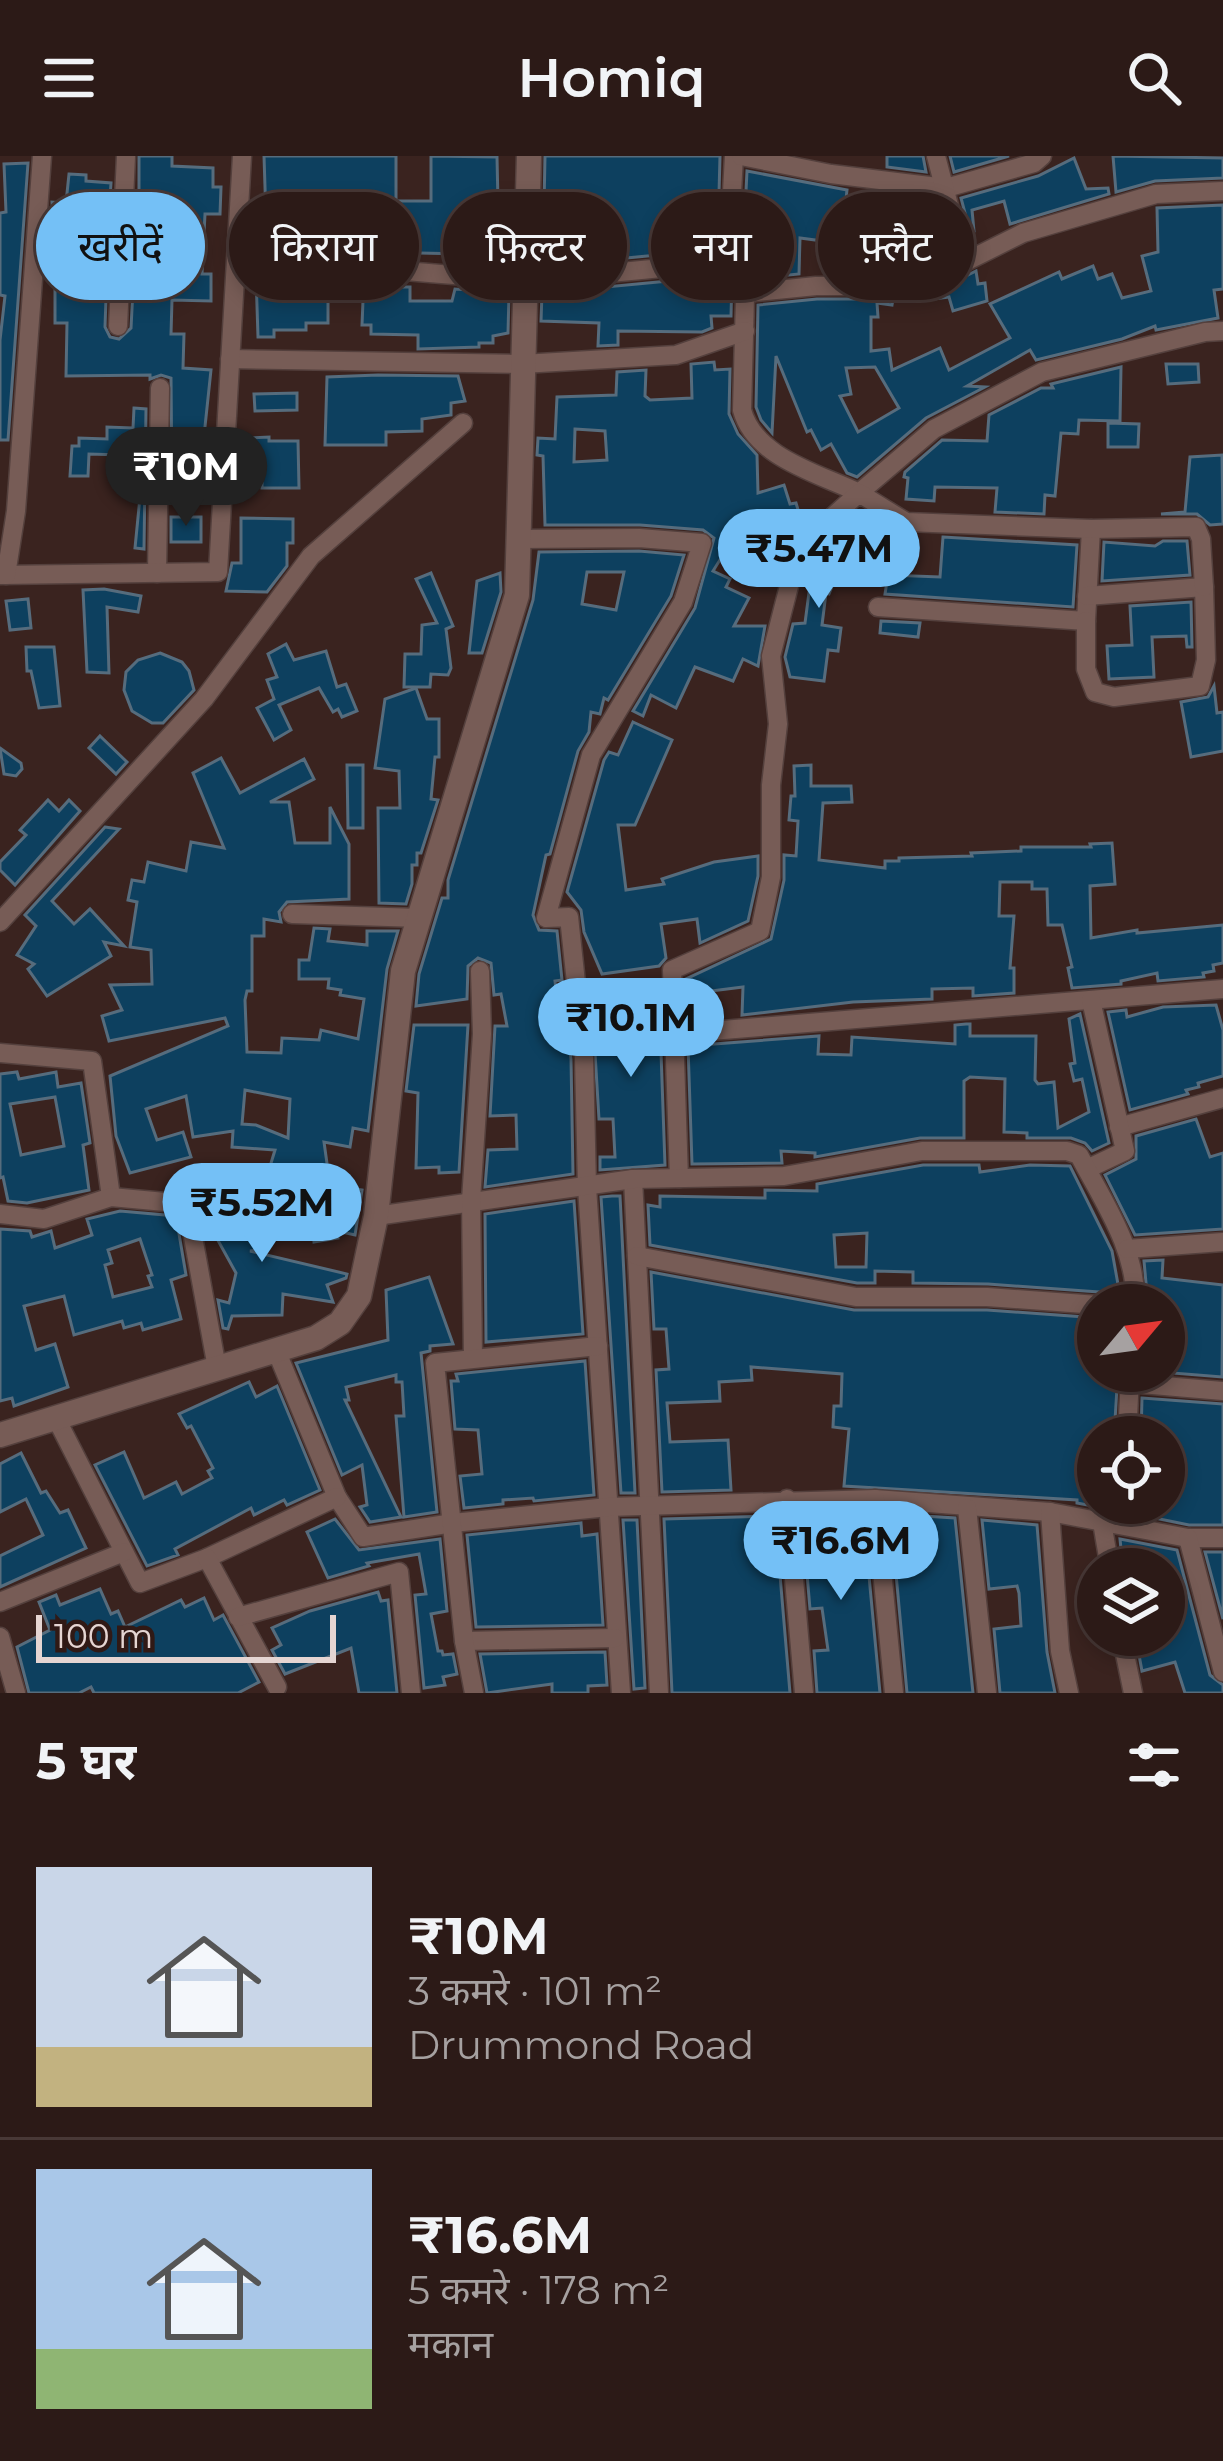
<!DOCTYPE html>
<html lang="hi">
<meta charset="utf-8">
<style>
:root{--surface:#2c1a17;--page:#342320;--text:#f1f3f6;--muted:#a6a1a1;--line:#483836;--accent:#74c0f6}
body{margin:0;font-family:Montserrat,"Noto Sans Devanagari",sans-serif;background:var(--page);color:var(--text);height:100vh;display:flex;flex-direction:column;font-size:45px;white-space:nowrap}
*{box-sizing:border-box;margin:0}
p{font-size:39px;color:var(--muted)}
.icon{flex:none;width:66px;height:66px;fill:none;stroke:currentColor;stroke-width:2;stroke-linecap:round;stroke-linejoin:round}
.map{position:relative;height:1537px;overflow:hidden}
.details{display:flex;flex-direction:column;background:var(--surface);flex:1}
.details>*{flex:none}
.top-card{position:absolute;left:36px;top:36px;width:1152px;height:108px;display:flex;gap:24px}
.needle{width:78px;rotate:61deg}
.fabs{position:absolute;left:1077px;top:1128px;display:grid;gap:24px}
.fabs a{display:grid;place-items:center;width:108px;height:108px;border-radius:50%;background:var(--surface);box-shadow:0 6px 18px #0003,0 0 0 3px var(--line);font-size:60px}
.scale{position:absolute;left:36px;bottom:30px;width:300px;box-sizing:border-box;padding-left:12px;border:6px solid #e5d5d2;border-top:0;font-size:33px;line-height:42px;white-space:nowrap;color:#e5d5d2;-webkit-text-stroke:9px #301915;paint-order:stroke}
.price{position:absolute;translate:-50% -102px;padding:0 27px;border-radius:42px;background:var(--accent);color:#111;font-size:39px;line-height:78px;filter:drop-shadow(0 3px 6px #0008)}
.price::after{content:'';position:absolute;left:50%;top:72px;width:36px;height:27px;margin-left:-18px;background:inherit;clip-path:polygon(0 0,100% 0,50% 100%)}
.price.selected{background:#222;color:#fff}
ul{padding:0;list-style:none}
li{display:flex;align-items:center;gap:36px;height:300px;padding:0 36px}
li+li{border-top:3px solid var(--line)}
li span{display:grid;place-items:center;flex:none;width:336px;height:240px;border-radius:0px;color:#555}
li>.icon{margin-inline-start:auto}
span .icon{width:144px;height:144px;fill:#fffc;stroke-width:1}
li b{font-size:51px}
h2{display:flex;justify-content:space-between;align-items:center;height:144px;padding:0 36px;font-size:51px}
.chip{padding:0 42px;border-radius:54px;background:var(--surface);box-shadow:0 6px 18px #0003,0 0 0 3px var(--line);font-size:42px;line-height:108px}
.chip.selected{background:var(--accent);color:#111}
header{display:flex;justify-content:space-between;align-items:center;height:156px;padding:0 36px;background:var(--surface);font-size:54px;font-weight:600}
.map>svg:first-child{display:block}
.building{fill:#0d405f;stroke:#566c7d;stroke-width:3;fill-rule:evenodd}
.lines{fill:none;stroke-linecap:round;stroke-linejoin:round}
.minor-casing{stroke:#54403d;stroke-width:21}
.tertiary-casing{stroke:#54403d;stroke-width:27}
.minor{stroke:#775c56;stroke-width:18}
.tertiary{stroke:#775c56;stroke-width:24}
</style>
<header><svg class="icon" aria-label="menu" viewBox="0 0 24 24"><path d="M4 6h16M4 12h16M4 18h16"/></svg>Homiq<svg class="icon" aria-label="search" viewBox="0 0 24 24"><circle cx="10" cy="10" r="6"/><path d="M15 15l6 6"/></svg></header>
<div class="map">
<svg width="1223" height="1537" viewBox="0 0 1223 1537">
<rect width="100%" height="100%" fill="#3a231f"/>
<g class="building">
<polygon points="139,0 172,0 172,10 213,12 213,31 221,31 220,58 205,58 202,118 211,118 211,145 172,144 171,178 184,178 183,212 211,214 204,280 194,279 192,334 172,334 171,222 161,219 150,223 150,219 66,220 67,167 55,167 55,120 61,120 62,113 107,114 105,171 110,181 119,183 131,172 134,114 175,115 176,83 139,84"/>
<polygon points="264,0 396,0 396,45 431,45 431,0 497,1 498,47 511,48 510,99 374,96 374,77 312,79 311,94 292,92 293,84 259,83 259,61 266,62"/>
<polygon points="545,0 720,0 719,38 730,92 564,108 564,103 543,101"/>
<polygon points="887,0 923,0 926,16 887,11"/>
<polygon points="950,0 1009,0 954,16"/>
<polygon points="1113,0 1223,2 1223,22 1155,25 1116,36"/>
<polygon points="1074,2 1086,33 1108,32 1109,38 1010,68 1004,45 972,54 974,75 970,76 961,42 1038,20"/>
<polygon points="28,7 8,284 0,284 0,184 5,140 0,139 0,57 6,56 4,8"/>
<polygon points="747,15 847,34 846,43 882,49 886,38 934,44 948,99 914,116 859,116 859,104 852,103 855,84 825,79 823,85 800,82 799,118 759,122 759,102 746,35"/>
<polygon points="69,18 86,19 86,25 111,27 107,85 55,86 52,46 66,47"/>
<path d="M1223,49V133L1214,134L1218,162L1156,174L1155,170L1122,183L1036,204L1030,194L967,230L985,231L926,262L857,321L847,317L831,288L821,294L811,274L807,276L776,200L772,277L761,264L756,251L758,149L817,143H893L892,149L877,147L878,161H871V195L889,193L892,214L940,192L949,214L1010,182L990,148L1059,116L1062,123L1093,110L1098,123L1112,118L1122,142L1151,135L1142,100L1158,96L1157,52ZM875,211L899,252L858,276L840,240L851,238L846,212Z"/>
<polygon points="976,115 978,128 985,127 987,145 953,155 949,141 933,143 932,137"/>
<polygon points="256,119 392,127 392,131 410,131 410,145 452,145 455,133 509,137 508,177 493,180 493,187 479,187 479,191 418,193 418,179 371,178 371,169 362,169 363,145 328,144 328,167 306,167 306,174 274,174 274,181 258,181"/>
<polygon points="732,119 731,160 711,160 712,172 702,176 618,175 618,189 598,190 599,167 541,165 542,137"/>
<path d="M714,206L715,214L730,213L729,258L738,278L757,299L758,337L784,329L790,348L796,347L803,370L785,393L754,402L743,367L713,415L730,423L726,431L749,442L734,470H765L758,510L743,503L733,525L695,511L676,552L651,539L643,560L633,555L695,452L714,382L703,374L640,369H545L543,300L537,299L538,282L555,283L557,241L616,239L617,216L646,214L645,240L650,244L692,242L691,208ZM575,273L605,275L607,304L574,306Z"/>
<polygon points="1166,208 1198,208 1199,226 1168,228"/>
<polygon points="1121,211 1120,265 1079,264 1078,278 1061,277 1055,340 1045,339 1044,358 995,356 997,332 935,331 934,345 906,343 908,322 904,321 905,316 942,284 987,285 989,259 1041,232 1053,232 1051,228"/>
<polygon points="378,219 458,220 465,245 451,247 451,259 422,263 422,275 386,276 386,289 325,289 327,221"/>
<polygon points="297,237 297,254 255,255 254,238"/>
<polygon points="134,252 146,253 144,393 135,392 141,331 123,326 122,299 89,298 88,320 70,320 72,290 79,290 79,282 107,283 107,271 133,272"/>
<polygon points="1108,267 1139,268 1138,291 1108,291"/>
<polygon points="269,281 269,285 298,285 299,332 262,332 262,327 237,328 238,307 252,307 251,282"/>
<polygon points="1222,299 1223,368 1210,369 1197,358 1161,358 1185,356 1190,301"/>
<rect x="171" y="361" width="30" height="25"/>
<polygon points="241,362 293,363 293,387 287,387 287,410 267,436 226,435 232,407 241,407"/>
<polygon points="836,376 858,377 856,404 837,402 833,428 829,438 826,437 822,469 841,472 838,495 828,494 824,525 790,521 785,501 793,468 805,467 810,429 803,428 811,398"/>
<polygon points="943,381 1077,389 1073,451 885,438 888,419 940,421"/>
<polygon points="1163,385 1187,385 1190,419 1102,425 1104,386 1155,390"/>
<path d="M639,395L684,399L671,440L608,544L604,542L600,558L591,556L589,576L578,595L550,698L546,699L533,759L539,774L557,775L562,824L555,825L558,850L565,849L571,903L573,1018L485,1031L488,994L517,993L516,959L490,960L495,870H507L501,838L494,839L491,807L478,802L468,810L467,843L416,850L419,818L442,742H448V724L533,444L539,396ZM587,416H624L616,454L582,448Z"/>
<polygon points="431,417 453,470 446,473 451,512 448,519 431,518 430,531 404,531 405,498 421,498 422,469 437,467 416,423"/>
<polygon points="500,417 501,436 482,497 469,497 477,425"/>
<polygon points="104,433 141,440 138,456 107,451 109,517 87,516 83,434"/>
<polygon points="28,443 31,472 10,474 6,445"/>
<polygon points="1191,446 1192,491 1187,491 1186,480 1152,481 1154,521 1109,523 1107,490 1132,489 1130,450"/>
<polygon points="881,465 920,467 918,481 880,477"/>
<polygon points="286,488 294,504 326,495 337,531 346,528 357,555 342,561 338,553 333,556 319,532 279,549 291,574 274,584 257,552 274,543 267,524 277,521 268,498"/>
<polygon points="26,491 54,491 60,550 39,552 31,515 27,515"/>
<polygon points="160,497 182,506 189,515 194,534 163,567 152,567 132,555 124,534 126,516 138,504"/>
<polygon points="1214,530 1217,557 1223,556 1223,595 1191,601 1181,546 1208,541"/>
<polygon points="416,532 427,563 439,563 439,601 435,601 431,643 438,644 421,697 417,697 417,709 412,709 412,728 406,748 379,747 378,652 400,652 399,615 375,612 385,543"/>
<polygon points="633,566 672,584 635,669 618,669 626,734 664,728 662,723 714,706 758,700 758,720 748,765 700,787 697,763 661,768 666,802 659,810 602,818 584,776 581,754 567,736 604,604 609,596 618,599"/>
<polygon points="100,580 127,606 116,618 89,592"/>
<polygon points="0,592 21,607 22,613 16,620 4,618"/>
<path d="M221,602L240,637L304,603L314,623L270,646H289L295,687H330V651L349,688V743L287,746L279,756L281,766L264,763V780H252V835H247L245,844L247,896L281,897L282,882L319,884L321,874L358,883L364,843L340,839L341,834L328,832L329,823H299V804H309L314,772L330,773L328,785L367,789V775H398L387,813L368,975L353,972L350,991L324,986L330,1029L362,1034L355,1079L337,1075L338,1082L314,1086L309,1031L268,1017L275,994L232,991L233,975L193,981L186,940L146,953L157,984L183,976L191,1001L130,1017L116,980L110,920L228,870L225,862L109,885L102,860L122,854L110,829L152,828L151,794L130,791L137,746L128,744L132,724L144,726L148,706L186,715L191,686L224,692L193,617ZM245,934L290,943L288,982L256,969L242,968Z"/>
<polygon points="347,609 363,609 363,672 348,672"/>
<polygon points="811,609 811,630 851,630 852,646 823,647 819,704 885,712 885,705 899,705 899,702 972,700 971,697 1021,695 1021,691 1091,691 1090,688 1112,687 1115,728 1090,730 1091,782 1137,774 1137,777 1223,769 1223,807 1213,809 1214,815 1203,817 1204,821 1158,825 1157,817 1121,825 1121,828 1072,832 1068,812 1072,811 1062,769 1048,769 1047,733 1032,733 1032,726 1000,726 999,760 1014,760 1010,812 1014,812 1014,837 973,840 973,832 932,833 932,843 853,846 742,859 743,831 703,836 706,862 687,863 686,823 771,783 784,724 784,699 796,700 798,665 789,664 791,640 795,640 794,610"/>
<polygon points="48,644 59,655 69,644 80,655 15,729 0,714 0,706 26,679 20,674"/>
<polygon points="105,671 119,673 52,745 74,768 90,753 124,790 104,786 111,800 47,840 28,813 34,808 17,799 36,770 25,759"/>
<polygon points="659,840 665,1009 600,1014 600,1001 615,1001 613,963 599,963 592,847"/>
<polygon points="1216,849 1223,874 1223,920 1198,927 1199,931 1186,934 1188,938 1130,954 1108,856 1126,854 1127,861 1163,851"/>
<polygon points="1080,858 1109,987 1092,995 1085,987 1071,982 1027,982 1027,977 1004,976 1005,923 970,921 964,925 964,982 920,982 815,1001 815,997 781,995 782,1007 692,1008 688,890 819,880 818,898 851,899 852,881 955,888 955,869 966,868 970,868 970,880 1036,880 1035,924 1038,928 1054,926 1058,972 1089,956 1082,923 1074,925 1070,908 1075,907 1069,863"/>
<polygon points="414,869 468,869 459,1016 439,1017 439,1011 416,1012 418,937 406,935"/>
<path d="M17,916L19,923L56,916L58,931L81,927L90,987L83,989L89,1034L27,1047L8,1045L3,1021L0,1022V918ZM55,941L64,990L21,999L10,948Z"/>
<polygon points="1196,963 1210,1001 1223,997 1223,1073 1135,1079 1105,1019 1136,1003 1136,980"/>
<path d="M923,1009H979L980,1016L1030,1009L1070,1010L1112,1095L1121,1145L1111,1146L1099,1136L988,1128L913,1127V1116L875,1115V1127H857L650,1089L648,1049L660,1051V1040L765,1042V1034L817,1035V1028ZM867,1077L866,1111H836L834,1079Z"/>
<polygon points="246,1035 264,1042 260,1057 275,1062 264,1093 250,1095 347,1118 346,1122 327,1129 333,1146 283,1138 282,1159 232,1160 228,1173 223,1172 218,1144 229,1147 236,1117 215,1079 207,1082 204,1063 238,1055"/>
<polygon points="612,1040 620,1040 635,1337 621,1337 601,1041"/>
<polygon points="574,1045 583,1178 486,1186 485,1058"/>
<path d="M120,1055L176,1060L186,1119L171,1124L181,1163L143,1174L141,1167L124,1172L122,1165L74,1179L64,1140L24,1150L36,1194L55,1188L68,1231L14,1250L12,1242L0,1245V1073L30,1075L32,1081L51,1075L55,1092L92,1079L87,1063ZM140,1083L152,1119L148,1120L152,1131L113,1141L105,1109L112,1107L108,1094Z"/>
<polygon points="1163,1104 1162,1122 1223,1129 1222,1221 1148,1215 1164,1215 1164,1149 1148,1149 1144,1105"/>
<polygon points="651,1116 854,1154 987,1154 1098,1162 1098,1215 1118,1215 1114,1281 1098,1281 1098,1351 1077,1347 1077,1344 844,1330 849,1273 833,1271 834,1250 841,1250 842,1218 751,1211 752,1224 719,1226 720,1245 667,1247 670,1286 728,1284 731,1334 662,1336 656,1214 669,1213 666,1173 654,1173"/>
<polygon points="429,1121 453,1188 430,1190 430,1195 421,1197 437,1356 404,1361 396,1260 404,1260 402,1226 396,1226 396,1219 346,1231 349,1244 345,1244 401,1361 370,1366 360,1351 367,1349 362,1309 342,1319 296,1207 388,1184 386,1134"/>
<polygon points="585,1205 594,1339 534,1345 533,1342 503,1344 503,1348 464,1352 460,1320 482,1318 478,1274 455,1273 451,1225 458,1225 456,1218"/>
<polygon points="249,1226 256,1241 277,1230 320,1334 287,1349 284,1344 254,1359 251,1352 175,1393 178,1399 147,1410 95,1309 124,1296 144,1342 176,1326 182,1338 212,1322 208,1315 213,1312 191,1270 187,1272 179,1258"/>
<polygon points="1142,1242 1223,1248 1223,1369 1189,1369 1145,1360 1144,1347 1164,1347 1164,1342 1172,1343 1172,1299 1164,1299 1164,1281 1141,1281"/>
<polygon points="21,1297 41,1337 46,1335 60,1357 68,1354 86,1392 0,1431 0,1400 43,1379 26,1343 0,1356 0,1308"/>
<polygon points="863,1357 864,1420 869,1420 880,1537 817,1537 814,1495 828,1494 822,1452 810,1453 802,1359"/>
<polygon points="890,1358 955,1362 973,1537 907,1537 896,1418 898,1387 893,1387"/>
<polygon points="775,1360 790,1537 672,1537 664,1363"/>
<polygon points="335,1363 359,1394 440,1383 447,1455 431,1458 438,1495 442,1495 443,1499 453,1498 457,1518 443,1521 445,1529 424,1532 415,1439 426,1438 419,1398 367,1407 369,1410 328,1422 307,1376"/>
<polygon points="623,1364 637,1364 645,1532 634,1533"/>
<polygon points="982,1364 1037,1369 1047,1496 1055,1537 1000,1537 994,1473 1021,1470 1019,1437 1017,1430 989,1433"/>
<polygon points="581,1367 582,1380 597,1378 603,1469 476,1471 467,1379"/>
<polygon points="1120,1383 1177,1394 1210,1519 1223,1529 1223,1537 1185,1537 1175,1506 1142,1515 1137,1488 1150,1484 1149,1479 1164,1479 1164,1413 1123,1413"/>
<polygon points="1205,1396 1223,1396 1223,1463"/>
<polygon points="100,1433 111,1458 118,1455 125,1471 181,1444 185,1451 204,1442 214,1464 223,1459 259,1526 238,1537 94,1537 91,1531 79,1537 29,1537 17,1491 50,1474 39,1446 56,1439 60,1449"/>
<polygon points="378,1436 381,1445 388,1444 397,1537 359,1537 351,1492 285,1518 272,1494 281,1489 272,1472 310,1455"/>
<polygon points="605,1496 607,1529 588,1530 588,1537 552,1537 552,1528 487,1537 480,1498"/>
</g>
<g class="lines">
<g class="minor-casing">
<g id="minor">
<path d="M734,0L732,36L746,104L742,254C755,302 818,317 859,337L934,273L1042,216L1205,176L1223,175"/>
<polyline points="741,0 831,18 946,32 1034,7 1042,0"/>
<polyline points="936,0 964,107"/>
<polyline points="237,101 526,125 746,104"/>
<polyline points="747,137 816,130 917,130 1023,77 1156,38 1223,35"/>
<polyline points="118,170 126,0"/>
<polyline points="230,203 522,208 676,199 745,175"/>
<polyline points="519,383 639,382 702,387 683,446 591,599 546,762 569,761 584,902 587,1031 621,1537"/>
<polyline points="157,417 160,232"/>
<polyline points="0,419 218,416 242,0"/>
<polyline points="6,419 16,355 42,0"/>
<polyline points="878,451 1086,465 1091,373"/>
<polyline points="1086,465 1086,513 1095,536 1114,541 1200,530 1206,504 1204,431 1087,440"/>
<polyline points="292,758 420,762"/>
<polyline points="0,766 204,543 311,400 463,267"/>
<polyline points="674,878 1223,833"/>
<polyline points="0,897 92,905 111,1041"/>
<polyline points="1119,971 1223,942"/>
<polyline points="1087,1013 1125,995 1091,844"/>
<polyline points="679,1022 672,814 760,775 771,721 771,629 778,568 771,500 799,391 859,337 906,366 1091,373 1196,371 1201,383 1204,431"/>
<polyline points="633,1023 659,1537"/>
<polyline points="0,1058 44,1063 111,1041 187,1048 217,1212"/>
<path d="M376,1060L633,1023L784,1020L922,995H1067L1079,999C1103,1045 1138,1095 1135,1149"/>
<polyline points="1127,1093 1223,1086"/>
<polyline points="637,1100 856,1141 987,1141 1098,1149"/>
<polyline points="276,1194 337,1341 363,1381 453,1367 608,1351 875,1343 1050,1356 1188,1382 1223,1382"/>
<polyline points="473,1202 471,1044 482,878 480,815"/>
<polyline points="1129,1227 1223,1235"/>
<polyline points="57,1264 140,1427 207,1402 337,1341"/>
<polyline points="1127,1281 1130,1220"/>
<polyline points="787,1343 804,1537"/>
<polyline points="875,1343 894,1537"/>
<polyline points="1130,1347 1132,1371"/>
<polyline points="967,1352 987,1537"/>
<polyline points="1050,1356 1060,1495 1069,1537"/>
<polyline points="1102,1366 1110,1413"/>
<polyline points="1188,1382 1223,1516"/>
<polyline points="207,1402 277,1531"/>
<polyline points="0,1446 124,1396"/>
<polyline points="238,1461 399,1416 411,1537"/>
<polyline points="1121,1479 1133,1537"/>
<polyline points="0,1481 16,1537"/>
<polyline points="464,1485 615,1482"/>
<polyline points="474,1537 464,1485 435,1207 598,1190"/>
</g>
</g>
<g class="tertiary-casing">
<polyline id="tertiary" points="0,1279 316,1182 340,1167 359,1140 376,1060 403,815 517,439 529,0"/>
</g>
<use href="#minor" class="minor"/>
<use href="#tertiary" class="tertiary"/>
</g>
</svg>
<div class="fabs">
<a><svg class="needle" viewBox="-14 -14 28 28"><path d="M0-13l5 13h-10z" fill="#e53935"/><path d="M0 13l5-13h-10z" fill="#a6a1a1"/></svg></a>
<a><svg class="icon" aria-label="locate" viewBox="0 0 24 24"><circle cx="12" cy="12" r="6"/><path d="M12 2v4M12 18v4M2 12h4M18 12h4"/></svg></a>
<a><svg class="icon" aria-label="layers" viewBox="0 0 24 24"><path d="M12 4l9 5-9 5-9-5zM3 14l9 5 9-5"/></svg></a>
</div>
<div class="scale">100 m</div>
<b class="price selected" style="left:186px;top:373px">₹10M</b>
<b class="price" style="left:819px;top:455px">₹5.47M</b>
<b class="price" style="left:631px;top:924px">₹10.1M</b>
<b class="price" style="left:262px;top:1109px">₹5.52M</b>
<b class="price" style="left:841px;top:1447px">₹16.6M</b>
<div class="top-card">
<a class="chip selected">खरीदें</a>
<a class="chip">किराया</a>
<a class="chip">फ़िल्टर</a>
<a class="chip">नया</a>
<a class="chip">फ़्लैट</a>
</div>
</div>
<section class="details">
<h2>5 घर<svg class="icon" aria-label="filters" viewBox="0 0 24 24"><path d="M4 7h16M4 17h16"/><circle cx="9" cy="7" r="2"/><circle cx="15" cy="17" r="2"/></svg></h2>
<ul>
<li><span style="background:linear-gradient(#c9d6e8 75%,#c2b280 0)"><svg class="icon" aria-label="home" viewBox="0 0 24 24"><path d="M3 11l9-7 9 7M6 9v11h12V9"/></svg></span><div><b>₹10M</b><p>3 कमरे · 101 m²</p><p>Drummond Road</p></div></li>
<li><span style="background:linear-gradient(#a9c7e8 75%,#8fb573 0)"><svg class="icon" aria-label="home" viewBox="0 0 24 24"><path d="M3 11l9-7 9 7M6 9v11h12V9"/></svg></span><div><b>₹16.6M</b><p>5 कमरे · 178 m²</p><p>मकान</p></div></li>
</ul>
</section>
